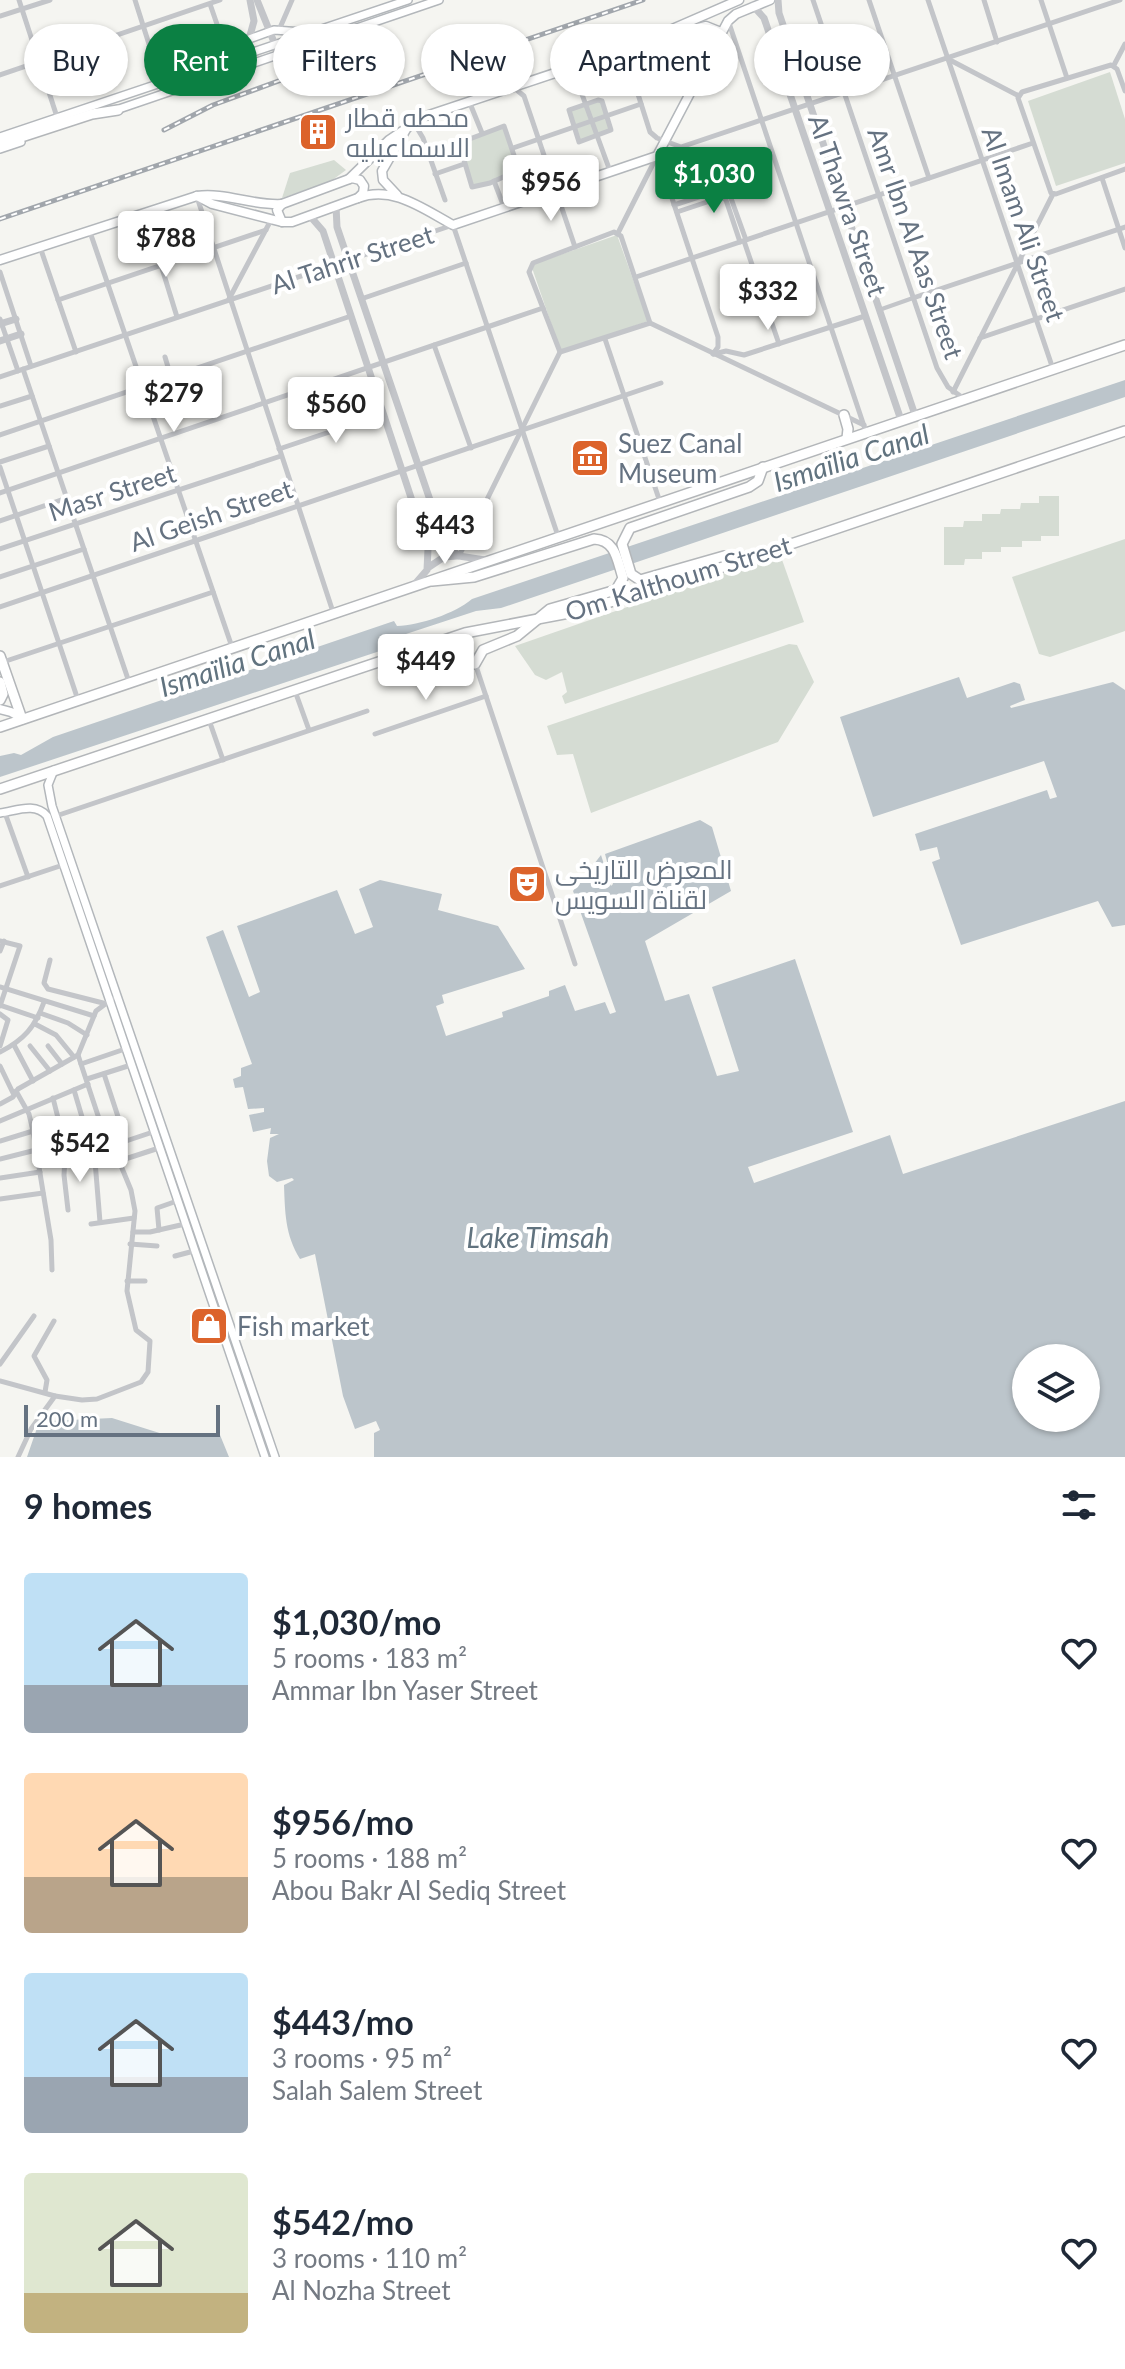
<!DOCTYPE html>
<meta charset="utf-8">
<style>
:root{--surface:#fff;--page:#f6f6f7;--text:#1f2937;--muted:#747a83;--accent:#0b8043}
body{margin:0;font-family:Lato,Cairo,sans-serif;background:var(--page);color:var(--text);height:100vh;display:flex;flex-direction:column;font-size:30px;white-space:nowrap}
*{box-sizing:border-box;margin:0}
p{font-size:26px;color:var(--muted)}
.icon{flex:none;width:44px;height:44px;fill:none;stroke:currentColor;stroke-width:2;stroke-linecap:round;stroke-linejoin:round}
.map{position:relative;height:1457px;overflow:hidden}
.side{display:flex;flex-direction:column;background:var(--surface);flex:1}
.side>*{flex:none}
.guide{position:absolute;left:24px;top:24px;width:1078px;height:72px;display:flex;gap:16px}
.buttons{position:absolute;left:1012px;top:1344px;display:grid;gap:16px}
.buttons a{display:grid;place-items:center;width:88px;height:88px;border-radius:50%;background:var(--surface);box-shadow:0 2px 6px #0004;font-size:40px}
.scale{position:absolute;left:24px;bottom:20px;width:196px;box-sizing:border-box;padding-left:8px;border:4px solid #657281;border-top:0;font-size:22px;line-height:28px;white-space:nowrap;color:#657281;-webkit-text-stroke:6px #fff;paint-order:stroke}
.price{position:absolute;translate:-50% -68px;padding:0 18px;border-radius:8px;background:#fff;color:#222;font-size:26px;line-height:52px;filter:drop-shadow(0 2px 4px #0008)}
.price::after{content:'';position:absolute;left:50%;top:48px;width:24px;height:18px;margin-left:-12px;background:inherit;clip-path:polygon(0 0,100% 0,50% 100%)}
.price.on{background:var(--accent);color:#fff}
ul{padding:0;list-style:none}
li{display:flex;align-items:center;gap:24px;height:200px;padding:0 24px}
li span{display:grid;place-items:center;flex:none;width:224px;height:160px;border-radius:8px;color:#555}
li>.icon{margin-inline-start:auto}
span .icon{width:96px;height:96px;fill:#fffc;stroke-width:1}
li b{font-size:34px}
h2{display:flex;justify-content:space-between;align-items:center;height:96px;padding:0 24px;font-size:34px}
.tag{padding:0 28px;border-radius:36px;background:var(--surface);box-shadow:0 2px 6px #0004;font-size:28px;line-height:72px}
.tag.on{background:var(--accent);color:#fff}
.map>svg:first-child{display:block}
.green{fill:#d5dcd3}
.water{fill:#bcc5cb;fill-rule:evenodd}
.lines{fill:none;stroke-linecap:round;stroke-linejoin:round}
.secondary-casing{stroke:#b3b7bb;stroke-width:10}
.primary-casing{stroke:#b3b7bb;stroke-width:11}
.trunk-casing{stroke:#b3b6b9;stroke-width:12}
.pedestrian{stroke:#c3c5c9;stroke-width:4}
.minor{stroke:#c3c5c9;stroke-width:5}
.tertiary{stroke:#c3c5c9;stroke-width:7}
.secondary{stroke:#fff;stroke-width:7}
.primary{stroke:#fff;stroke-width:8}
.trunk{stroke:#fff;stroke-width:9}
.rail-casing{stroke:#a1a6ac;stroke-width:5}
.rail{stroke:#fff;stroke-width:2;stroke-dasharray:6;stroke-linecap:butt}
.labels{text-anchor:middle;dominant-baseline:central;stroke-width:8;stroke-linejoin:round;paint-order:stroke}
.poi-label{font-size:26px;fill:#657281;stroke:#fff;text-anchor:start}
.street-label{font-size:26px;fill:#657281;stroke:#fff}
.water-label{font-size:28px;font-style:italic;fill:#61737f;stroke:#fff}
</style>
<div class="map">
<svg width="1125" height="1457" viewBox="0 0 1125 1457">
<rect width="100%" height="100%" fill="#f5f5f1"/>
<g class="green">
<polygon points="1110,72 1125,119 1125,163 1056,186 1028,101"/>
<polygon points="601,100 611,129 579,142 570,109"/>
<polygon points="502,126 519,169 473,188 460,142"/>
<polygon points="334,160 346,170 331,181 282,198 290,173"/>
<polygon points="617,235 648,321 561,352 531,265"/>
<polygon points="1039,496 1059,496 1059,536 1041,536 1041,541 1022,541 1022,547 1001,547 1001,552 982,552 982,559 965,559 964,565 944,565 944,527 963,527 964,521 982,521 982,514 1000,514 1001,509 1020,509 1021,503 1039,503"/>
<polygon points="1125,539 1125,631 1050,657 1039,654 1012,577"/>
<polygon points="780,554 804,622 565,704 562,696 567,692 562,672 546,680 535,675 515,646"/>
<polygon points="789,644 797,645 814,682 778,742 591,813 573,754 557,755 547,726"/>
</g>
<g class="water">
<path d="M1125,380V397L501,608L476,611L406,634L400,639L401,644L0,777V756L14,753L21,755L53,737L394,621L397,626C420,625 454,614 472,599Z"/>
<polygon points="959,677 967,698 1014,682 1020,684 1025,700 1010,706 1011,708 1113,682 1125,690 1125,925 1112,927 1098,901 961,945 932,862 940,859 937,847 920,851 915,834 1047,790 1050,799 1057,797 1044,761 873,817 840,717"/>
<path d="M700,820L712,827L731,891L645,941L665,1001L689,994L717,1076L739,1071L712,987L795,959L853,1132L748,1167L754,1183L890,1135L903,1174L1125,1101V1457H374V1433L380,1430L376,1421L355,1429L343,1396L315,1254L300,1259C285,1235 285,1212 284,1185L294,1180L292,1178L277,1182L269,1176L267,1161L270,1138L279,1134H270L271,1128L253,1132L249,1115L264,1112V1108L248,1109L243,1087L235,1088L233,1079L241,1076V1068L252,1064L206,937L223,930L249,997L260,992L237,926L337,890L355,934L373,927L359,889L380,880L442,894L438,910L498,926L525,969L442,995L444,1003L436,1006L446,1036L503,1017L502,1012L549,996V991L565,985L575,1011L605,1002L610,1014L616,1012L573,891L601,855L611,886L613,884L605,854ZM1026,1358H1086V1418H1026Z"/>
<polygon points="112,1418 169,1436 205,1433 220,1435 229,1457 27,1457 37,1428 48,1421"/>
</g>
<g class="lines">
<g class="secondary-casing">
<g id="secondary">
<polyline points="249,39 274,30 303,32"/>
<polyline points="116,110 439,0"/>
<polyline points="0,137 408,0"/>
<polyline points="0,149 21,142"/>
<polyline points="54,770 48,785 52,806 275,1457"/>
<path d="M0,813C16,811 35,802 47,816L265,1457"/>
</g>
</g>
<g class="primary-casing">
<g id="primary">
<polyline points="672,34 706,26 721,32"/>
<polygon points="352,178 360,180 364,186 363,193 358,198 292,222 282,222 277,210 282,204"/>
<polyline points="349,179 389,140 423,117 624,50 739,0"/>
<polyline points="397,195 383,180 382,171 408,126"/>
<polyline points="197,196 212,204 282,222"/>
<path d="M358,198C393,185 423,209 453,225L657,156L728,21L736,14L770,0"/>
<path d="M0,260L197,196C225,192 253,206 282,204"/>
<polyline points="0,709 11,712 22,718"/>
</g>
</g>
<g class="trunk-casing">
<g id="trunk">
<polyline points="0,144 92,114 118,110"/>
<polyline points="844,415 848,429 847,438"/>
<polyline points="750,556 724,556 640,580 631,574 622,544 630,528 749,487 758,481 763,467"/>
<path d="M432,581L474,577L594,539C616,540 617,560 623,578L616,590L550,609L517,636L483,650L475,664"/>
<polyline points="0,656 22,719"/>
<polyline points="0,682 3,694 0,700"/>
<polyline points="0,727 1125,345"/>
<polyline points="0,789 465,633 569,613 652,591 1125,431"/>
</g>
</g>
<polyline class="pedestrian" points="879,310 913,298"/>
<g class="minor">
<polyline points="19,0 57,117"/>
<polyline points="135,0 161,82"/>
<polyline points="813,0 937,368 948,387 963,398"/>
<polyline points="869,0 929,178"/>
<polyline points="928,0 1053,369"/>
<polyline points="984,0 997,42"/>
<polyline points="1041,0 1067,78"/>
<polyline points="210,4 219,30"/>
<polyline points="0,16 50,0"/>
<polyline points="729,23 866,432"/>
<polyline points="279,30 292,0"/>
<polyline points="73,33 78,48"/>
<polyline points="624,50 650,132 657,138 681,147 1120,0"/>
<polyline points="948,59 1019,96"/>
<polyline points="1114,65 1125,44"/>
<polyline points="572,67 610,171"/>
<polyline points="0,75 220,0"/>
<polyline points="513,87 524,96 575,247"/>
<polyline points="1125,91 1117,69 1111,65 1022,92 1018,98 1051,193 1056,194 1125,169"/>
<polygon points="598,100 602,101 611,130 579,142 569,110"/>
<polyline points="469,101 482,133"/>
<polyline points="414,123 423,138 445,200"/>
<polygon points="504,126 519,170 490,183 472,187 459,143"/>
<polyline points="513,148 641,104"/>
<polyline points="658,156 718,337 718,347 713,354"/>
<polyline points="435,174 464,164"/>
<polyline points="1102,178 1125,248"/>
<polyline points="494,181 504,207"/>
<polyline points="197,197 333,612"/>
<polyline points="674,205 723,189 728,190 746,240"/>
<polyline points="677,212 722,197 726,200 740,242"/>
<polyline points="145,213 177,317"/>
<polyline points="90,232 232,647"/>
<polygon points="614,232 621,236 650,323 560,352 529,272 533,263"/>
<polyline points="618,233 657,156"/>
<polyline points="744,241 779,344"/>
<polyline points="40,247 76,352"/>
<polyline points="0,272 31,366"/>
<polyline points="636,277 1033,143"/>
<polyline points="913,298 1125,227"/>
<polyline points="229,299 271,220"/>
<polyline points="361,299 466,263"/>
<polyline points="58,300 266,230"/>
<polyline points="0,319 18,371"/>
<polyline points="650,323 864,425"/>
<polyline points="980,338 1125,289"/>
<polyline points="605,339 660,502"/>
<polyline points="434,345 471,448"/>
<polyline points="714,354 726,351 744,355 865,316"/>
<polyline points="165,357 171,377"/>
<polyline points="23,369 129,682"/>
<polyline points="0,377 453,225 558,536"/>
<polyline points="953,392 1053,194"/>
<polyline points="0,406 32,396"/>
<polyline points="0,435 351,316"/>
<polyline points="279,449 383,414"/>
<polyline points="0,462 49,446"/>
<polyline points="0,467 78,700"/>
<polyline points="0,493 543,308"/>
<polyline points="0,521 67,498"/>
<polyline points="0,549 281,456"/>
<polyline points="459,556 560,352"/>
<polyline points="0,577 84,549"/>
<polyline points="0,607 661,383"/>
<polyline points="465,633 575,964"/>
<polyline points="3,662 213,592"/>
<polyline points="295,691 309,730"/>
<polyline points="209,720 223,760"/>
<polyline points="375,734 486,696"/>
<polyline points="5,813 28,877"/>
<polyline points="56,816 367,711"/>
<polyline points="0,886 63,865"/>
<polyline points="0,941 20,946 0,1006"/>
<polyline points="0,951 4,941"/>
<polyline points="50,960 44,983 48,989 103,1003"/>
<polyline points="0,987 94,1016"/>
<polyline points="0,1005 38,1018"/>
<polyline points="40,1013 68,1023 87,1035"/>
<polyline points="0,1014 8,1020 0,1046"/>
<polyline points="35,1024 56,1035 74,1057"/>
<polyline points="14,1045 33,1081"/>
<polyline points="30,1046 50,1071"/>
<polyline points="48,1046 62,1064"/>
<path d="M0,1052C24,1040 35,1027 44,1002"/>
<polyline points="78,1055 113,1161"/>
<polyline points="81,1064 125,1049"/>
<polyline points="0,1066 14,1095"/>
<polyline points="104,1074 126,1141"/>
<polyline points="87,1079 131,1065"/>
<polyline points="74,1090 95,1161 100,1222"/>
<polyline points="16,1091 29,1114 33,1131 51,1240 52,1270"/>
<polyline points="53,1098 68,1158"/>
<polyline points="0,1104 13,1097 18,1089 78,1055 96,1011 112,999"/>
<polyline points="0,1121 88,1084"/>
<polyline points="0,1141 33,1131"/>
<polyline points="35,1145 58,1152 71,1161 119,1161 159,1148"/>
<polyline points="108,1147 153,1132"/>
<polyline points="65,1157 64,1175 68,1210"/>
<polyline points="0,1159 36,1150"/>
<polyline points="0,1178 40,1172"/>
<polyline points="0,1199 43,1193"/>
<polyline points="91,1224 134,1218"/>
<polyline points="159,1230 157,1208 177,1201"/>
<polyline points="133,1232 150,1232 185,1224"/>
<polyline points="130,1244 157,1246"/>
<polyline points="175,1256 194,1251"/>
<polyline points="127,1281 145,1281"/>
<polyline points="0,1364 34,1316"/>
<polyline points="0,1381 55,1396"/>
<polyline points="45,1392 47,1380 34,1356 54,1321"/>
<polyline points="18,1457 31,1429 55,1396 82,1400 97,1399 141,1382 148,1372 150,1341 136,1330 127,1291 135,1211 131,1190 119,1161"/>
</g>
<g class="tertiary">
<polyline points="257,0 276,47 277,55"/>
<polyline points="778,0 779,13 915,415"/>
<polyline points="753,6 764,18 901,420"/>
<polyline points="249,64 246,50 254,21 250,0"/>
<polyline points="336,206 337,227 445,544 459,556 485,560"/>
<polyline points="310,216 323,231 428,549 427,570 414,585"/>
<polyline points="0,324 16,319"/>
<polyline points="0,341 21,334"/>
<polyline points="429,567 444,557 457,556"/>
</g>
<use href="#secondary" class="secondary"/>
<use href="#primary" class="primary"/>
<use href="#trunk" class="trunk"/>
<g class="rail-casing">
<g id="rail">
<polyline points="164,130 213,105 303,72 382,56"/>
<polyline points="0,219 643,0"/>
</g>
</g>
<use href="#rail" class="rail"/>
</g>
<defs>
<g id="building-square" transform="scale(2)"><rect x="-9" y="-9" width="18" height="18" rx="4" fill="#dc632b" stroke="#fff"/><path d="M-4-6H4V6H1V3H-1V6H-4ZM-2.5-4.3h1.7v1.8h-1.7ZM.8-4.3h1.7v1.8H.8ZM-2.5-1h1.7V.8h-1.7ZM.8-1h1.7V.8H.8Z" fill="#fff"/></g>
<g id="museum-square" transform="scale(2)"><rect x="-9" y="-9" width="18" height="18" rx="4" fill="#dc632b" stroke="#fff"/><path d="M0-6L6-3V-2H-6V-3ZM-5-1h2V3h-2ZM-1-1h2V3h-2ZM3-1h2V3H3ZM-6 4H6V6H-6Z" fill="#fff"/></g>
<g id="theatre-square" transform="scale(2)"><rect x="-9" y="-9" width="18" height="18" rx="4" fill="#dc632b" stroke="#fff"/><path d="M-5-5.5Q0-4 5-5.5V0Q5 5 0 6Q-5 5-5 0ZM-3.3-2.5H-1v1.5H-3.3ZM1-2.5H3.3v1.5H1ZM-2.8 1Q0 5.5 2.8 1Z" fill="#fff"/></g>
<g id="shop-square" transform="scale(2)"><rect x="-9" y="-9" width="18" height="18" rx="4" fill="#dc632b" stroke="#fff"/><path d="M-5-2.5h2.3a2.7 3.5 0 0 1 5.4 0H5L5.5 6h-11ZM-1.5-2.5h3a1.5 2.3 0 0 0-3 0Z" fill="#fff"/></g>
</defs>
<g fill-rule="evenodd">
<use href="#building-square" x="318" y="132"/>
<use href="#museum-square" x="590" y="458"/>
<use href="#theatre-square" x="527" y="884"/>
<use href="#shop-square" x="209" y="1326"/>
</g>
<g class="labels">
<g class="poi-label">
<text x="346" y="117">محطه قطار<tspan x="346" dy="30">الاسماعيليه</tspan></text>
<text x="618" y="443">Suez Canal<tspan x="618" dy="30">Museum</tspan></text>
<text x="555" y="869">المعرض التاريخى<tspan x="555" dy="30">لقناة السويس</tspan></text>
<text x="237" y="1326">Fish market</text>
</g>
<g class="street-label">
<text transform="translate(848 205) rotate(71)">Al Thawra Street</text>
<text transform="translate(1024 224) rotate(71)">Al Imam Ali Street</text>
<text transform="translate(916 243) rotate(71)">Amr Ibn Al Aas Street</text>
<text transform="translate(352 259) rotate(-18)">Al Tahrir Street</text>
<text transform="translate(112 492) rotate(-18)">Masr Street</text>
<text transform="translate(211 515) rotate(-19)">Al Geish Street</text>
<text transform="translate(678 578) rotate(-17)">Om Kalthoum Street</text>
</g>
<g class="water-label">
<text transform="translate(851 457) rotate(-18)">Ismaïlia Canal</text>
<text transform="translate(237 662) rotate(-18)">Ismaïlia Canal</text>
<text x="538" y="1237">Lake Timsah</text>
</g>
</g>
</svg>
<div class="buttons">
<a><svg class="icon" aria-label="layers" viewBox="0 0 24 24"><path d="M12 4l9 5-9 5-9-5zM3 14l9 5 9-5"/></svg></a>
</div>
<div class="scale">200 m</div>
<b class="price on" style="left:714px;top:215px">$1,030</b>
<b class="price" style="left:551px;top:223px">$956</b>
<b class="price" style="left:166px;top:279px">$788</b>
<b class="price" style="left:768px;top:332px">$332</b>
<b class="price" style="left:174px;top:434px">$279</b>
<b class="price" style="left:336px;top:445px">$560</b>
<b class="price" style="left:445px;top:566px">$443</b>
<b class="price" style="left:426px;top:702px">$449</b>
<b class="price" style="left:80px;top:1184px">$542</b>
<div class="guide">
<a class="tag">Buy</a>
<a class="tag on">Rent</a>
<a class="tag">Filters</a>
<a class="tag">New</a>
<a class="tag">Apartment</a>
<a class="tag">House</a>
</div>
</div>
<section class="side">
<h2>9 homes<svg class="icon" aria-label="filters" viewBox="0 0 24 24"><path d="M4 7h16M4 17h16"/><circle cx="9" cy="7" r="2"/><circle cx="15" cy="17" r="2"/></svg></h2>
<ul>
<li><span style="background:linear-gradient(#bfe0f5 70%,#9aa5b1 0)"><svg class="icon" aria-label="home" viewBox="0 0 24 24"><path d="M3 11l9-7 9 7M6 9v11h12V9"/></svg></span><div><b>$1,030/mo</b><p>5 rooms · 183 m²</p><p>Ammar Ibn Yaser Street</p></div><svg class="icon" aria-label="heart" viewBox="0 0 24 24"><path d="M12 20l-8-8c-3-5 5-10 8-4 3-6 11-1 8 4z"/></svg></li>
<li><span style="background:linear-gradient(#ffd9b3 65%,#b9a48a 0)"><svg class="icon" aria-label="home" viewBox="0 0 24 24"><path d="M3 11l9-7 9 7M6 9v11h12V9"/></svg></span><div><b>$956/mo</b><p>5 rooms · 188 m²</p><p>Abou Bakr Al Sediq Street</p></div><svg class="icon" aria-label="heart" viewBox="0 0 24 24"><path d="M12 20l-8-8c-3-5 5-10 8-4 3-6 11-1 8 4z"/></svg></li>
<li><span style="background:linear-gradient(#bfe0f5 65%,#9aa5b1 0)"><svg class="icon" aria-label="home" viewBox="0 0 24 24"><path d="M3 11l9-7 9 7M6 9v11h12V9"/></svg></span><div><b>$443/mo</b><p>3 rooms · 95 m²</p><p>Salah Salem Street</p></div><svg class="icon" aria-label="heart" viewBox="0 0 24 24"><path d="M12 20l-8-8c-3-5 5-10 8-4 3-6 11-1 8 4z"/></svg></li>
<li><span style="background:linear-gradient(#dfe7d0 75%,#c2b280 0)"><svg class="icon" aria-label="home" viewBox="0 0 24 24"><path d="M3 11l9-7 9 7M6 9v11h12V9"/></svg></span><div><b>$542/mo</b><p>3 rooms · 110 m²</p><p>Al Nozha Street</p></div><svg class="icon" aria-label="heart" viewBox="0 0 24 24"><path d="M12 20l-8-8c-3-5 5-10 8-4 3-6 11-1 8 4z"/></svg></li>
</ul>
</section>
